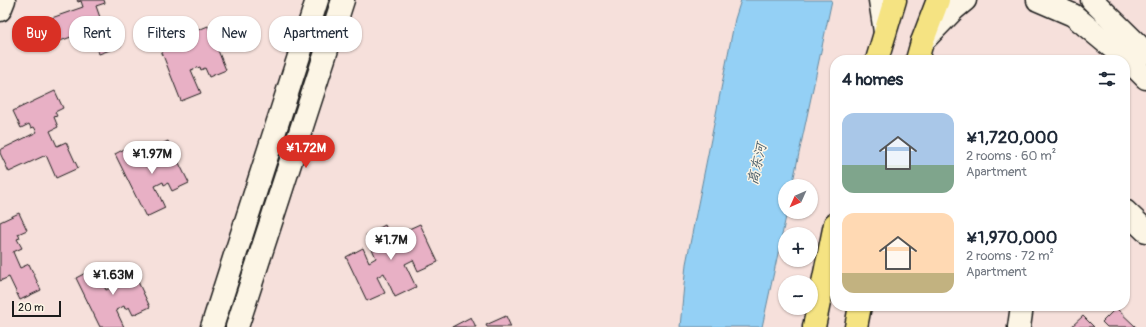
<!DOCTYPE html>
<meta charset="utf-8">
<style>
:root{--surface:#fff;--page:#f2f2f3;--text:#1f2937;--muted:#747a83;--accent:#d93025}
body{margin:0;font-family:Pangolin,"LXGW WenKai TC",sans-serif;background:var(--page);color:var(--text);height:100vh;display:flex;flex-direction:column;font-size:15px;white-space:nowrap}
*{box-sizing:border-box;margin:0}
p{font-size:13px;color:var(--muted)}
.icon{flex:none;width:22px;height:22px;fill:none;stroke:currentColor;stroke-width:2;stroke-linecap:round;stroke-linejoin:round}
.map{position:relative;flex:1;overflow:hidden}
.sheet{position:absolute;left:830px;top:55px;width:300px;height:256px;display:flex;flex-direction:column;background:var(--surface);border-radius:16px;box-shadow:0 1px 3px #0004}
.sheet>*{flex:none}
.top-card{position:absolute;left:12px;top:16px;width:380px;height:36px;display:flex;gap:8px}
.needle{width:26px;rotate:225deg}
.fabs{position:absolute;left:778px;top:179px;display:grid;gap:8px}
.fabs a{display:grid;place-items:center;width:40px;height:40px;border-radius:50%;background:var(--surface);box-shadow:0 1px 3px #0004;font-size:20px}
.scale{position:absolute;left:12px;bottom:10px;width:49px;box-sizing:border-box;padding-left:4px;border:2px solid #1c1c1c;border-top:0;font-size:11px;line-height:14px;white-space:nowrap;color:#1c1c1c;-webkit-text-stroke:3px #fcf5e5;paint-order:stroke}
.price{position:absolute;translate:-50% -34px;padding:0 9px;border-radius:14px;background:#fff;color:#222;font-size:13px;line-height:26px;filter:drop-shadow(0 1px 2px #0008)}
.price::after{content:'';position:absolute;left:50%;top:24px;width:12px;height:9px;margin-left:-6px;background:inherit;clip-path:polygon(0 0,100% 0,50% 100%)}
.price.active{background:var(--accent);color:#fff}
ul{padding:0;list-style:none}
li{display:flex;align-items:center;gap:12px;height:100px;padding:0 12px}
li span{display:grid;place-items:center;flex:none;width:112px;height:80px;border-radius:12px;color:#555}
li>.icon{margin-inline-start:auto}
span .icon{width:48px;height:48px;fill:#fffc;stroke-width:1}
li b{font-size:17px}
h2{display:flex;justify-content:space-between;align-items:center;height:48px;padding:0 12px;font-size:17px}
.tag{padding:0 14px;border-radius:16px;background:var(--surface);box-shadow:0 1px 3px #0004;font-size:14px;line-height:36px}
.tag.active{background:var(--accent);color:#fff}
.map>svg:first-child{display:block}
.water{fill:#94d0f5;stroke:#64889e}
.building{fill:#e8b0c5;stroke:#1c1c1c}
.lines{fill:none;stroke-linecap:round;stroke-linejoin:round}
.minor-casing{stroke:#1c1c1c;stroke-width:25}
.major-casing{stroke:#1c1c1c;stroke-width:25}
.minor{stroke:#fcf5e5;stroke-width:22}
.major{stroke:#f5e382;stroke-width:22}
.labels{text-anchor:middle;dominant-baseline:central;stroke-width:3;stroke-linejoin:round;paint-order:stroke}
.water-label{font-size:14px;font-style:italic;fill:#465b68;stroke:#fcf5e5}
</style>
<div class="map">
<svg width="1146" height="327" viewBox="0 0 1146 327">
<rect width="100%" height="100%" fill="#f6e0db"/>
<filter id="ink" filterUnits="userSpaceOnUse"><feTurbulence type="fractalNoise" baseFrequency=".025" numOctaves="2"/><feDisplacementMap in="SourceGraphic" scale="8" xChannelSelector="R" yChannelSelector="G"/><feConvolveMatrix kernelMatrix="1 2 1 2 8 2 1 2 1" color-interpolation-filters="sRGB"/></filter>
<g filter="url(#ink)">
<polygon class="water" points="741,0 832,0 792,186 785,186 785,212 787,212 762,327 680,327 686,264 735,19"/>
<g class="building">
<polygon points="77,0 104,0 105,3 96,6 102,23 111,19 121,46 99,54 90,30 52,44 43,21 83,7 81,1 78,2"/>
<polygon points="208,26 226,70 209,77 205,68 201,70 200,67 191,70 201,93 181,101 155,35 174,27 183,50 192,47 191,43 195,42 191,33"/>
<polygon points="55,91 63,108 55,112 57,116 54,117 58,127 50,131 57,146 66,142 78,168 56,178 46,155 9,172 0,153 0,150 37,132 34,127 31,128 29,124 21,128 13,111"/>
<polygon points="168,141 189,183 172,191 168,183 164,185 163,182 155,186 165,208 146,217 115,154 134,144 145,166 153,162 152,159 156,157 152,149"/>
<polygon points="19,213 27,230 18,234 20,238 17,239 22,248 13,252 20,268 29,264 41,290 20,300 9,277 0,281 0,222"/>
<polygon points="420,224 438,262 418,271 413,260 405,264 416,287 395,297 384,273 377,277 385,293 367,301 346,257 363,248 369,262 376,258 366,235 385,225 396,248 405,243 400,233"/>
<polygon points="130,265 150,307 133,315 129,307 125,309 124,306 116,310 124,327 100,327 76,278 95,268 106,290 114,286 113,283 117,281 113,273"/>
<polygon points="1116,308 1136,327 1107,327 1102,322"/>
<polygon points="506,316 511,327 487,327 486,325"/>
<polygon points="1083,316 1094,327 1071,327"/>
<polygon points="471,317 476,327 452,327"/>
</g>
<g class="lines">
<g class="minor-casing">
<g id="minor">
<polyline points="880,0 885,32"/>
<polyline points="1038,0 1073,15 1132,64 1146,78"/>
<polyline points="1092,0 1146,53"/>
<polyline points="0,10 4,0"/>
<polyline points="922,42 954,9 965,0"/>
<polyline points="1125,211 1146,231"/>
<polyline points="212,327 317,0"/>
<polyline points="237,327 343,0"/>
<polyline points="1019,327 1022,306"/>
</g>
</g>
<g class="major-casing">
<g id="major">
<polyline points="877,60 895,0"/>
<polyline points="917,60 922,42 938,0"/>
<polyline points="814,327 835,224"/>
<polyline points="856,327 860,306"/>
</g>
</g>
<use href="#minor" class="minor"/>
<use href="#major" class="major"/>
</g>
</g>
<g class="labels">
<g class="water-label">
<text transform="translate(757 164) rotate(-77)">高东河</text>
</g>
</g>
</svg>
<div class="fabs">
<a><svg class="needle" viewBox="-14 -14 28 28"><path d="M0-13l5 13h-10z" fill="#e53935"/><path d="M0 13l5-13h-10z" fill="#747a83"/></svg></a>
<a>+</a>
<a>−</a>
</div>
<div class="scale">20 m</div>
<b class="price active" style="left:306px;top:169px">¥1.72M</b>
<b class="price" style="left:152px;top:175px">¥1.97M</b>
<b class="price" style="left:391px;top:261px">¥1.7M</b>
<b class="price" style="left:113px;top:296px">¥1.63M</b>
<div class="top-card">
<a class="tag active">Buy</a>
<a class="tag">Rent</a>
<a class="tag">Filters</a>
<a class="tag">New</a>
<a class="tag">Apartment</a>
</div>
<section class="sheet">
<h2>4 homes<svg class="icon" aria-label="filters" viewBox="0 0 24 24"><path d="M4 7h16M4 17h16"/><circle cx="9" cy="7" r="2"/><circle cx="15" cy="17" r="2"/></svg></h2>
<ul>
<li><span style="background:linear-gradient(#a9c7e8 65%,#7fa58c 0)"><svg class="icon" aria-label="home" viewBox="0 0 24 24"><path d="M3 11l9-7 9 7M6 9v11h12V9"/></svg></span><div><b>¥1,720,000</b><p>2 rooms · 60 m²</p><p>Apartment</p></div></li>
<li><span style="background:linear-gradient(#ffd9b3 75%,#c2b280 0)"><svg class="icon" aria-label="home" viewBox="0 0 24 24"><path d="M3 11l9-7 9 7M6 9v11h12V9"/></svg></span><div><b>¥1,970,000</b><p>2 rooms · 72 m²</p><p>Apartment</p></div></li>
</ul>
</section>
</div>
